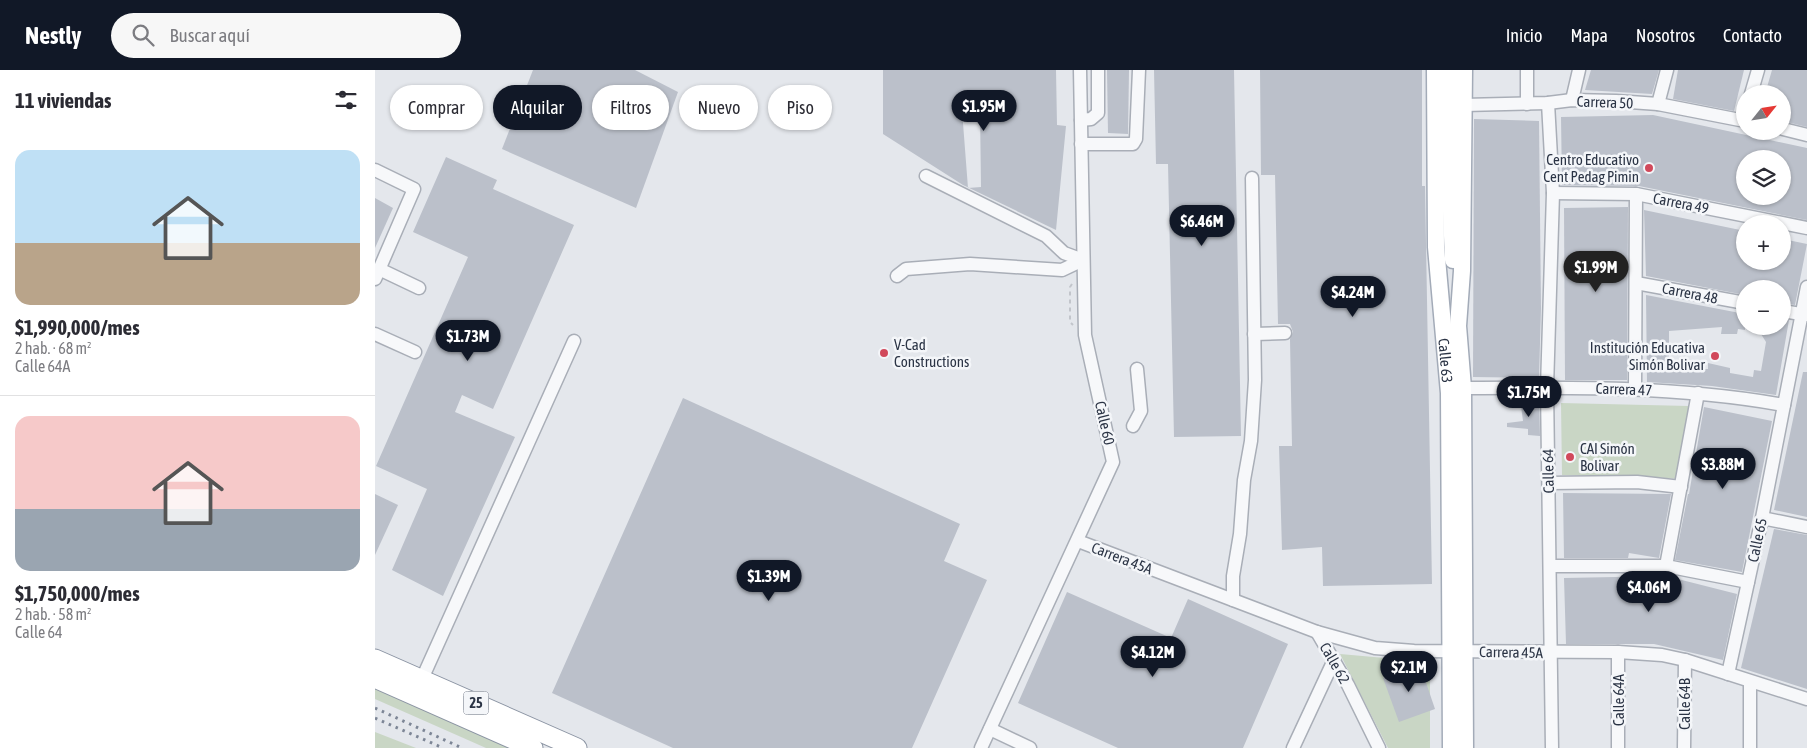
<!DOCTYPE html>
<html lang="es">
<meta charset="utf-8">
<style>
:root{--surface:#fff;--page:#f7f7f7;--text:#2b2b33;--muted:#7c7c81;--line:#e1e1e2;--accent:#111827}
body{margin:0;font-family:"Asap Condensed",sans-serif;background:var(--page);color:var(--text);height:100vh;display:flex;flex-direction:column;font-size:19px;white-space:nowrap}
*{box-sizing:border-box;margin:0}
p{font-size:16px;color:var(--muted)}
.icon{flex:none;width:28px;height:28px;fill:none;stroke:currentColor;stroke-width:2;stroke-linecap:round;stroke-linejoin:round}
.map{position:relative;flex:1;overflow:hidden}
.panel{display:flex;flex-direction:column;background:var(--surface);width:375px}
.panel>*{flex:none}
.guide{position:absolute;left:15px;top:15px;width:475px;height:45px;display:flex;gap:10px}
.needle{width:32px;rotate:60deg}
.buttons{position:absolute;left:1361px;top:15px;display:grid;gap:10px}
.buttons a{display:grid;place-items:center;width:55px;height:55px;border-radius:50%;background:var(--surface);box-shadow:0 1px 4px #0004;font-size:25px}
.price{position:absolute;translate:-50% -42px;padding:0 11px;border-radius:18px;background:var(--accent);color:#fff;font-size:16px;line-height:32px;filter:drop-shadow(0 1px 2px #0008)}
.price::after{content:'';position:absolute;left:50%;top:30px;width:15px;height:11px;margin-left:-8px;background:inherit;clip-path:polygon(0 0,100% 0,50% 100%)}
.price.active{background:#222;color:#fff}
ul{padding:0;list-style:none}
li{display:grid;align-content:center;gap:10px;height:265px;padding:0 15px}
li+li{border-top:1px solid var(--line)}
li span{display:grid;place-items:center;height:155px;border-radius:15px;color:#555}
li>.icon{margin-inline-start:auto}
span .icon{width:90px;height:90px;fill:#fffc;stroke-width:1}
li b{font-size:21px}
h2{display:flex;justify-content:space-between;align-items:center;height:60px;padding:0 15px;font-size:21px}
.tag{padding:0 18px;border-radius:22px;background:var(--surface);box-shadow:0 1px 4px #0004;font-size:18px;line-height:45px}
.tag.active{background:var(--accent);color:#fff}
header{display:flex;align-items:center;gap:30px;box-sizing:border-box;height:70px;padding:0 25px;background:var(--accent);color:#fff}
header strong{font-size:24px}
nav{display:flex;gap:28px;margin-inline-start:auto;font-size:18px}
.search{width:350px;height:45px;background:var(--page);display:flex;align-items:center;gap:12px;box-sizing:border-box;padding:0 18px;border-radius:28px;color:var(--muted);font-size:19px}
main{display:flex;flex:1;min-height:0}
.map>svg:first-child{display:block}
.green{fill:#c9d6c5}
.building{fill:#bbc0ca;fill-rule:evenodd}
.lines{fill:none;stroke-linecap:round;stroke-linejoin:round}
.minor-casing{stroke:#a9aeb7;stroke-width:15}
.major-casing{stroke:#a3abb8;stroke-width:19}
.highway-casing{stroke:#8b94a3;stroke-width:21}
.path{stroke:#c2c5cb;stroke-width:2;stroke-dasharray:4 4;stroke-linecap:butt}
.minor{stroke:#f7f8fa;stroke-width:12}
.major{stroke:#fff;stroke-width:16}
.highway{stroke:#fff;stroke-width:19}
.rail{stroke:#7d8696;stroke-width:3;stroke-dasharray:2.5 5;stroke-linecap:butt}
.poi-dot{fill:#d1495b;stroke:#f4f6f9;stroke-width:2}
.labels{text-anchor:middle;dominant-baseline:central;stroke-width:5;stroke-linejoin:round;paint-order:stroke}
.shield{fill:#f4f6f9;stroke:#676e7b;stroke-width:1}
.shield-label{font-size:14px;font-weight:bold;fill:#2b3445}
.street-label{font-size:15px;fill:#2b3445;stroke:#f4f6f9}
.poi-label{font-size:15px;fill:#2b3445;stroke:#f4f6f9;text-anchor:end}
</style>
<header>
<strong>Nestly</strong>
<div class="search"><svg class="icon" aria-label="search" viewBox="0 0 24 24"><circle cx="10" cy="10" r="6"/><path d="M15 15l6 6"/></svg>Buscar aquí</div>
<nav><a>Inicio</a><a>Mapa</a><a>Nosotros</a><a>Contacto</a></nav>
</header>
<main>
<section class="panel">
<h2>11 viviendas<svg class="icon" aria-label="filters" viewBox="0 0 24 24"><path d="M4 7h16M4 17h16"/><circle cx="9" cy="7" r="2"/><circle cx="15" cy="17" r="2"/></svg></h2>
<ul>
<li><span style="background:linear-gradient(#bfe0f5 60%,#b9a48a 0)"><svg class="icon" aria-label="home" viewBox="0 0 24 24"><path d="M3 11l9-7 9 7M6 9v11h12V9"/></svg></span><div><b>$1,990,000/mes</b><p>2 hab. · 68 m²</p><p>Calle 64A</p></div></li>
<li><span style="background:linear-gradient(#f6c9c9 60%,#9aa5b1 0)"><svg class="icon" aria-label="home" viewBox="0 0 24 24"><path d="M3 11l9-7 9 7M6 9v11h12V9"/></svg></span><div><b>$1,750,000/mes</b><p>2 hab. · 58 m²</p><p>Calle 64</p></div></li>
</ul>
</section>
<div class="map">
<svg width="1432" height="678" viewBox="0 0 1432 678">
<rect width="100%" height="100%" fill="#e4e7ec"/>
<g class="green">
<polygon points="1186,333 1314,336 1304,409 1267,406 1187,405"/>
<polygon points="965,584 1055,592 1055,678 1013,678"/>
<polygon points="0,619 135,678 111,678 0,629"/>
<polygon points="0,662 41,678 0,678"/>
</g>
<g class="building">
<polygon points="158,0 260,0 303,22 261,138 127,79"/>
<path d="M508,0H681L682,55L691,56L681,160L588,115L508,64ZM587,40L605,41L606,117L593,118Z"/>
<polygon points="732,0 754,0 753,64 733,63"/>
<polygon points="779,0 859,0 866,366 799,367 793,94 781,94"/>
<polygon points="885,0 1047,0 1047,116 1050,116 1057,514 948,516 947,477 907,480 904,376 917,376 915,269 918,262 915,254 903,254 900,105 886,105"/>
<polygon points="1216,0 1284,0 1277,24 1210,20"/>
<polygon points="1303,0 1369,0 1359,41 1298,29"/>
<polygon points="1397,0 1432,0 1432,57 1408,51 1408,24 1390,24"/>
<path d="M1278,45L1432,78V150L1264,116L1187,115L1186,47ZM1370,89H1408V126H1370Z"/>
<polygon points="1099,49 1164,51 1166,238 1164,308 1098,307"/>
<polygon points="71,87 122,110 118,119 199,155 118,339 87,325 80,342 140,367 68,526 17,500 52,419 1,396 93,187 38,162"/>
<polygon points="0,128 18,138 0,178"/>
<polygon points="1253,137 1252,310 1190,310 1189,138"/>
<polygon points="1269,140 1370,161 1370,191 1408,191 1408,169 1432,174 1420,235 1408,233 1408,219 1370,219 1370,225 1271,206"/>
<polygon points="1271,225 1370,244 1370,260 1363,259 1362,264 1346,264 1347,257 1294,261 1294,299 1333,299 1333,293 1355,298 1355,303 1378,307 1379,300 1386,301 1391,272 1381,256 1408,256 1408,249 1414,250 1401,325 1337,316 1272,312"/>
<polygon points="1428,302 1432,302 1432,447 1399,440"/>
<polygon points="308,328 585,454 569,491 612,510 537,678 298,678 177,623"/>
<polygon points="1153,329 1164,329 1165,366 1153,365 1153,359 1132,357 1132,353 1148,351 1146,336 1153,336"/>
<polygon points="1329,337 1397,351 1367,502 1300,490 1313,424 1314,424"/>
<polygon points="1188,423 1296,424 1284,488 1254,483 1253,488 1189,488"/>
<polygon points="0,424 23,435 0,485"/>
<polygon points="1399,459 1432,465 1432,619 1366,598"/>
<polygon points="1291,506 1362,524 1348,590 1279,574 1191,574 1189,508"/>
<polygon points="692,522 796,568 813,529 913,574 868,678 743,678 643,633"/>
<polygon points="1045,595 1060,639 1024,652 1008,608"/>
</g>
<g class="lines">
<g class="minor-casing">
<g id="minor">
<polyline points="1152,0 1152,34"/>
<polyline points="1376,24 1383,0"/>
<polyline points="1197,30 1204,0"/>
<polyline points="1173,33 1178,123 1172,318 1177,678"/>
<polyline points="1283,34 1292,0"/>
<polyline points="1089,35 1173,33 1197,30 1241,31 1283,34 1370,51"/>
<polyline points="706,50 716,49 723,43 723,0"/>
<polyline points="1408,59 1432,65"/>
<polyline points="706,74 758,74 761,69 764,0"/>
<polyline points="0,100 39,119 0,209"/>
<polyline points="551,106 671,166 689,183 708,190"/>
<polyline points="1178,123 1261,124 1432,158"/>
<polyline points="4,199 44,218"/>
<polyline points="522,206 531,199 595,194 687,200 708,190"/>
<polyline points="1261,213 1370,233"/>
<polyline points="1408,241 1432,245"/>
<polyline points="0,264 40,282"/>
<polyline points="879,264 910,263"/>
<path d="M1088,318C1196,317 1303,316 1409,335"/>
<polyline points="1260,319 1261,124"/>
<polyline points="758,356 766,341 762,299"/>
<polyline points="1174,413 1262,412 1306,417"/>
<polyline points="1387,448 1432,457"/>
<polyline points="703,471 942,562 1000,578 1039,581 1243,582 1287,585 1310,590 1432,629"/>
<polyline points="1175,496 1291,496 1373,512"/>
<polyline points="1291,496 1323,323"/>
<polyline points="858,530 858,506 865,464 869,410 876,371 880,310 877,108"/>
<polyline points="942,562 973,615 1004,678"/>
<polyline points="1353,604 1387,448 1432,217"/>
<polyline points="47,609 199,271"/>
<polyline points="1375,612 1375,678"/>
<polyline points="615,659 655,678"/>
<polyline points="606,678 738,392 710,265 705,0"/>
<polyline points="918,678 959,590"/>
<polyline points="1243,678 1243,582"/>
<polyline points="1309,678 1310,590"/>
</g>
</g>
<g class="major-casing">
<g id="major">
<path id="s1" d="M1060,0L1061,177L1074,323L1076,678"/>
<polyline points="1074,0 1074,91 1078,190"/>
<polyline points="1089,0 1087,201 1083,256 1088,318 1090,678"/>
</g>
</g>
<g class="highway-casing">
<g id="highway">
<polyline points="0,589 202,678"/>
<polyline points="0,608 158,678"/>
</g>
</g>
<polyline class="path" points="697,214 695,217 695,252 698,255"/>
<use href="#minor" class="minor"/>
<use href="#major" class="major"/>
<use href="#highway" class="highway"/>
<g class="rail">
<polyline points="0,638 87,678"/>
<polyline points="0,648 68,678"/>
</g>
</g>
<g class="poi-dot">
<circle cx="1274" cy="98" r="5"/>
<circle cx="509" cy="283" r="5"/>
<circle cx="1340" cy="286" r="5"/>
<circle cx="1195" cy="387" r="5"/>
</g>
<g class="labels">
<rect class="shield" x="88.5" y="621.5" width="25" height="23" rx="4"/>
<g class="shield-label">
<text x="101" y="633">25</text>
</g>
<g class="street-label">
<text transform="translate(1230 32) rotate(2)">Carrera 50</text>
<text transform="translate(1306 133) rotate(11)">Carrera 49</text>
<text transform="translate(1315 223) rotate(11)">Carrera 48</text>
<text stroke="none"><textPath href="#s1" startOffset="291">Calle 63</textPath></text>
<text transform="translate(1249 319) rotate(2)">Carrera 47</text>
<text transform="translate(730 353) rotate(77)">Calle 60</text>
<text transform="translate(1173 401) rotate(-91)">Calle 64</text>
<text transform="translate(1382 470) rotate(-78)">Calle 65</text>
<text transform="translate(747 488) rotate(21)">Carrera 45A</text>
<text transform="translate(1136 582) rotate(1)">Carrera 45A</text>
<text transform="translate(960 593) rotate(60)">Calle 62</text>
<text transform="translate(1243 630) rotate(-90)">Calle 64A</text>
<text transform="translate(1309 634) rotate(-90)">Calle 64B</text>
</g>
<g class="poi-label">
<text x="1264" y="89">Centro Educativo<tspan x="1264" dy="17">Cent Pedag Pimin</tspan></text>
<text x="519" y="274" text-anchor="start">V-Cad<tspan x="519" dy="17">Constructions</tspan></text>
<text x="1330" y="277">Institución Educativa<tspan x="1330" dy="17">Simón Bolivar</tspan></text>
<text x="1205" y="378" text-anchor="start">CAI Simón<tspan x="1205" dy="17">Bolivar</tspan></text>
</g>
</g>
</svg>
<div class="buttons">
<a><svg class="needle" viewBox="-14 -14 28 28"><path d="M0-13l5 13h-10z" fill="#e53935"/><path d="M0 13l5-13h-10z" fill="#7c7c81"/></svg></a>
<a><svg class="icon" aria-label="layers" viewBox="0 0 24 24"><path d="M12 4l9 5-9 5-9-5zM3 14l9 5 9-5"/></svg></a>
<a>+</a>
<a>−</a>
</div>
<b class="price" style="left:609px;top:62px">$1.95M</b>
<b class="price" style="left:827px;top:177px">$6.46M</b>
<b class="price active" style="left:1221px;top:223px">$1.99M</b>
<b class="price" style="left:978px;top:248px">$4.24M</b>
<b class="price" style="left:93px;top:292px">$1.73M</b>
<b class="price" style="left:1154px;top:348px">$1.75M</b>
<b class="price" style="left:1348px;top:420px">$3.88M</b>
<b class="price" style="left:394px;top:532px">$1.39M</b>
<b class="price" style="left:1274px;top:543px">$4.06M</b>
<b class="price" style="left:778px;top:608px">$4.12M</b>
<b class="price" style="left:1034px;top:623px">$2.1M</b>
<div class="guide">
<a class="tag">Comprar</a>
<a class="tag active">Alquilar</a>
<a class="tag">Filtros</a>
<a class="tag">Nuevo</a>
<a class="tag">Piso</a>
</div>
</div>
</main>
